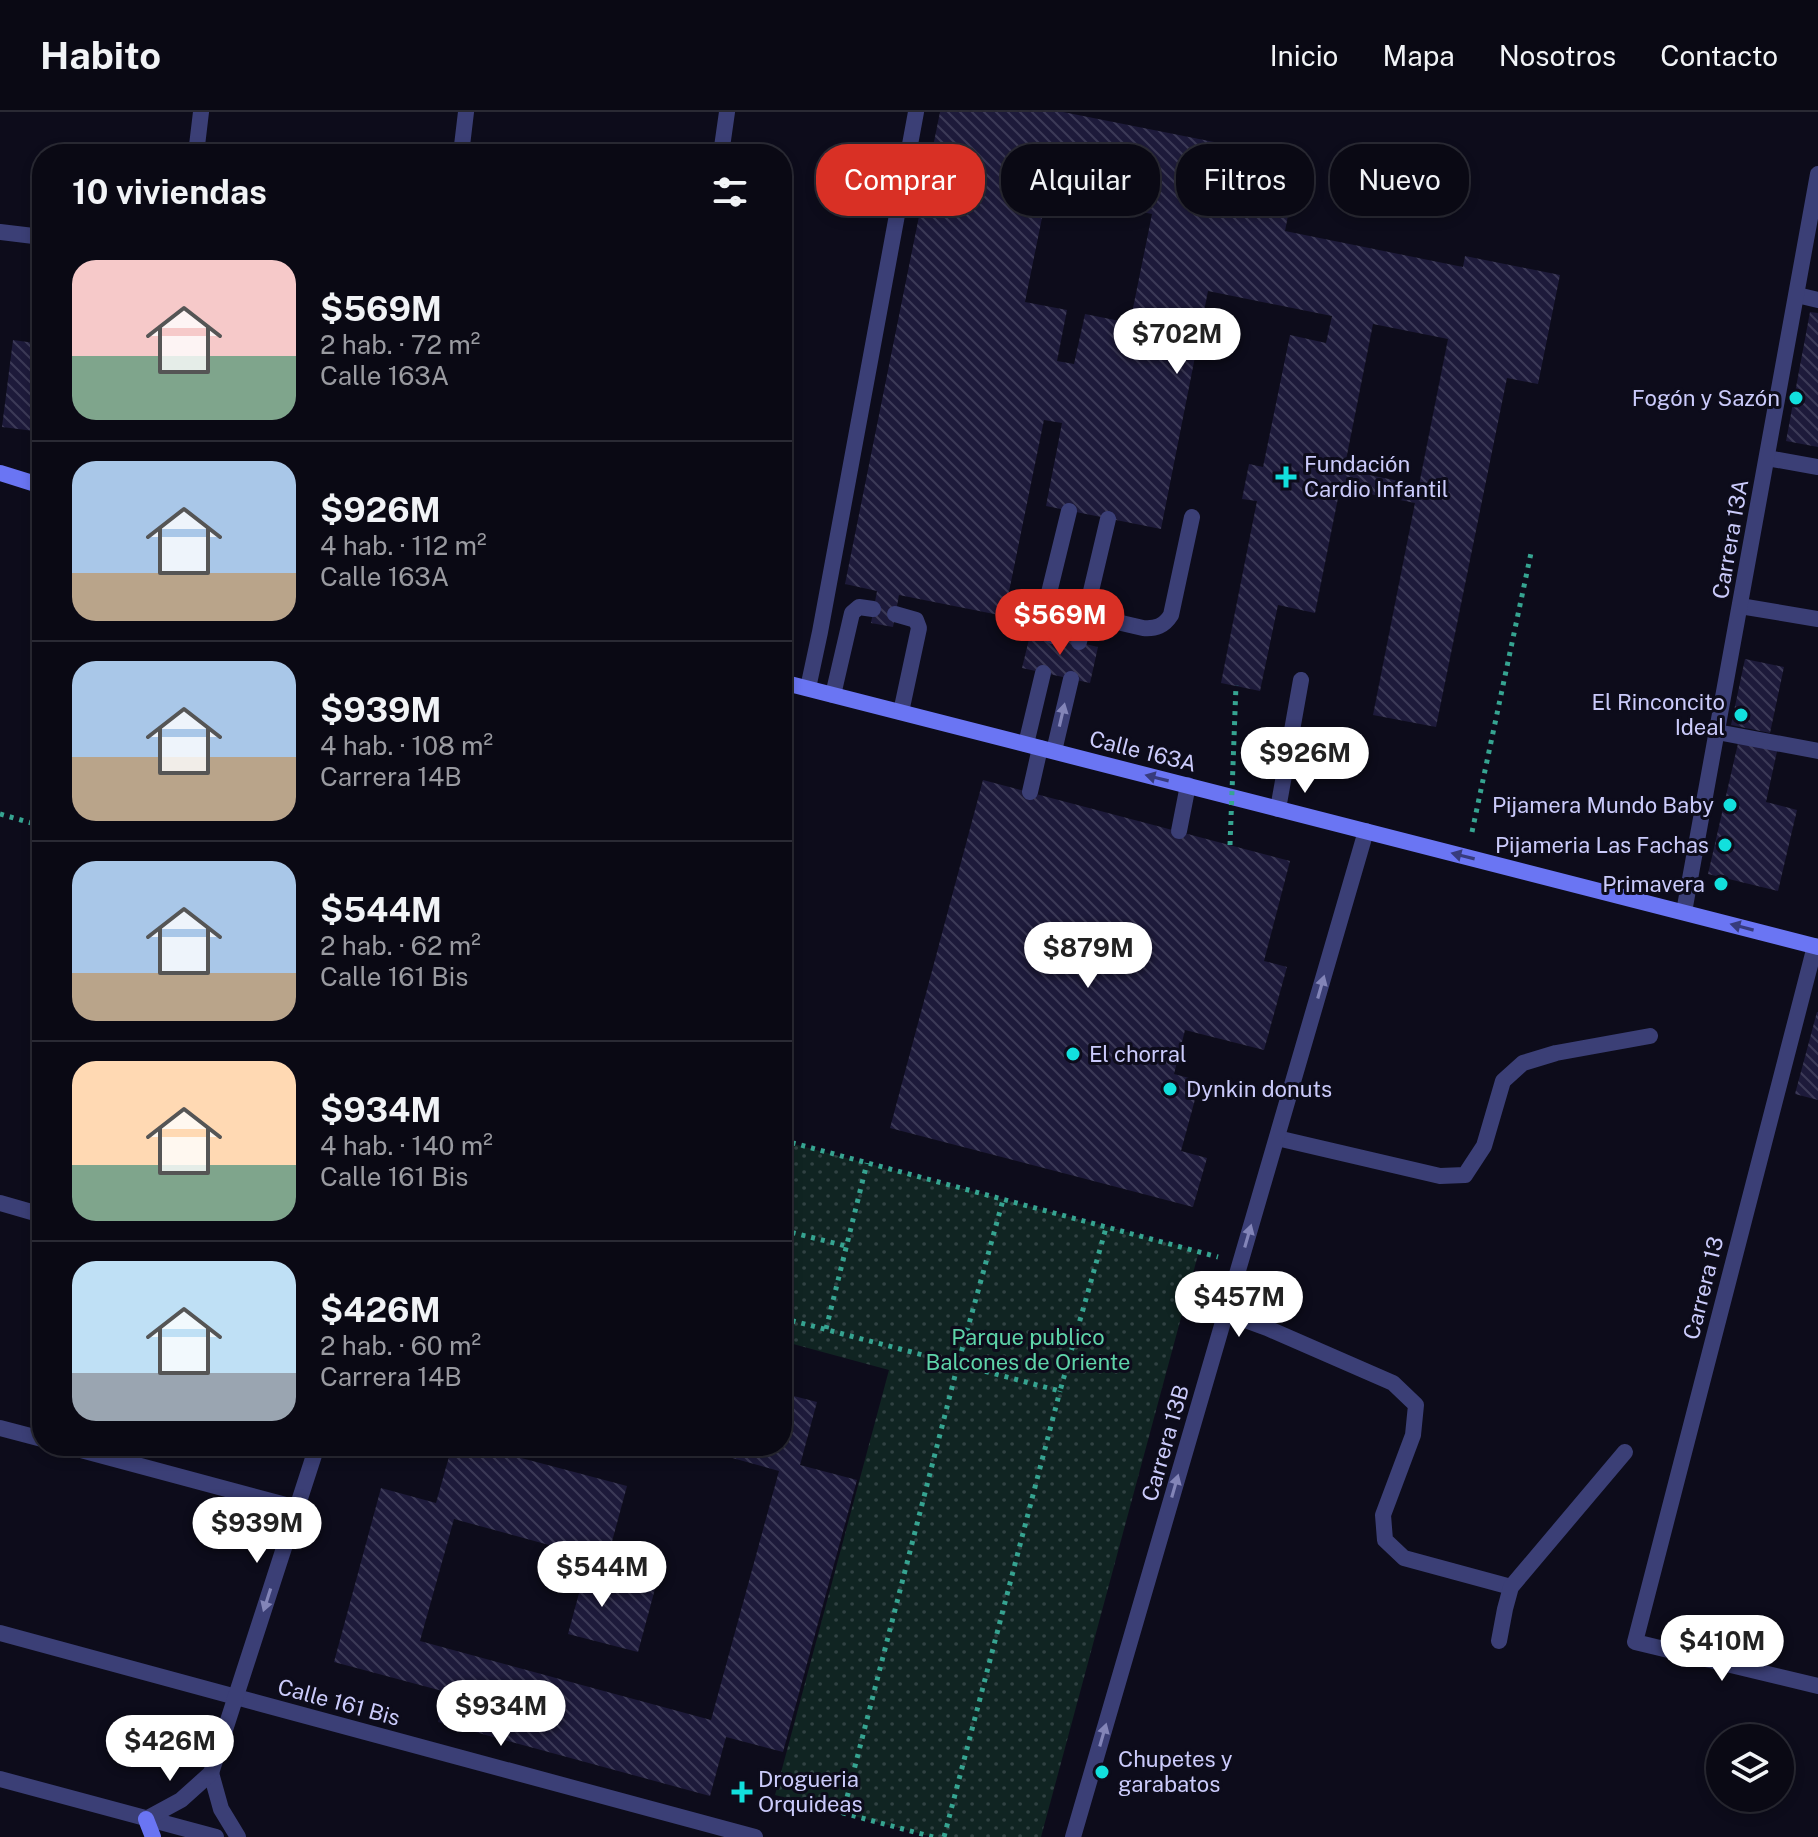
<!DOCTYPE html>
<html lang="es">
<meta charset="utf-8">
<style>
:root{--surface:#0a0914;--page:#13121d;--text:#f1f3f6;--muted:#999aa0;--line:#2a2a34;--accent:#d93025}
body{margin:0;font-family:"Public Sans",sans-serif;background:var(--page);color:var(--text);height:100vh;display:flex;flex-direction:column;font-size:30px;white-space:nowrap}
*{box-sizing:border-box;margin:0}
p{font-size:26px;color:var(--muted)}
.icon{flex:none;width:44px;height:44px;fill:none;stroke:currentColor;stroke-width:2;stroke-linecap:round;stroke-linejoin:round}
.map{position:relative;flex:1;overflow:hidden}
.side{position:absolute;left:32px;top:32px;width:760px;height:1312px;display:flex;flex-direction:column;background:var(--surface);border-radius:32px;box-shadow:0 4px 12px #0003,0 0 0 2px var(--line)}
.side>*{flex:none}
.hud{position:absolute;left:816px;top:32px;width:760px;height:72px;display:flex;gap:16px}
.fabs{position:absolute;left:1706px;top:1612px;display:grid;gap:16px}
.fabs a{display:grid;place-items:center;width:88px;height:88px;border-radius:50%;background:var(--surface);box-shadow:0 4px 12px #0003,0 0 0 2px var(--line);font-size:40px}
.price{position:absolute;translate:-50% -68px;padding:0 18px;border-radius:28px;background:#fff;color:#222;font-size:26px;line-height:52px;filter:drop-shadow(0 2px 4px #0008)}
.price::after{content:'';position:absolute;left:50%;top:48px;width:24px;height:18px;margin-left:-12px;background:inherit;clip-path:polygon(0 0,100% 0,50% 100%)}
.price.on{background:var(--accent);color:#fff}
ul{padding:0;list-style:none}
li{display:flex;align-items:center;gap:24px;height:200px;padding:0 40px}
li+li{border-top:2px solid var(--line)}
li span{display:grid;place-items:center;flex:none;width:224px;height:160px;border-radius:24px;color:#555}
li>.icon{margin-inline-start:auto}
span .icon{width:96px;height:96px;fill:#fffc;stroke-width:1}
li b{font-size:34px}
h2{display:flex;justify-content:space-between;align-items:center;height:96px;padding:0 40px;font-size:34px}
.pill{padding:0 28px;border-radius:32px;background:var(--surface);box-shadow:0 4px 12px #0003,0 0 0 2px var(--line);font-size:28px;line-height:72px}
.pill.on{background:var(--accent);color:#fff}
header{display:flex;align-items:center;gap:48px;box-sizing:border-box;height:112px;padding:0 40px;background:var(--surface);border-bottom:2px solid var(--line)}
header strong{font-size:38px}
nav{display:flex;gap:44px;margin-inline-start:auto;font-size:28px}
.map>svg:first-child{display:block}
.park{fill:url(#park-dots)}
.building{fill:url(#building-back-hatch);fill-rule:evenodd}
.lines{fill:none;stroke-linecap:round;stroke-linejoin:round}
.path{stroke:#36a491;stroke-width:5;stroke-dasharray:4 6;stroke-linecap:butt}
.lane{stroke:#3b3f76;stroke-width:16}
.street{stroke:#3b3f76;stroke-width:16}
.secondary{stroke:#6a75f3;stroke-width:16}
.path-bridge{stroke:#36a491;stroke-width:5;stroke-dasharray:4 6;stroke-linecap:butt}
.oneway{fill:#8385b8}
.oneway2{fill:#373b7c}
.poi-dot{fill:#12e0dd;stroke:#0d0c1b;stroke-width:3}
.labels{text-anchor:middle;dominant-baseline:central;stroke-width:6;stroke-linejoin:round;paint-order:stroke}
.poi-label{font-size:22px;fill:#cbcbfb;stroke:#0d0c1b;text-anchor:end}
.street-label{font-size:22px;fill:#cbcbfb;stroke:#0d0c1b}
.park-label{font-size:22px;fill:#5ed4a9;stroke:#0d0c1b}
</style>
<header>
<strong>Habito</strong>
<nav><a>Inicio</a><a>Mapa</a><a>Nosotros</a><a>Contacto</a></nav>
</header>
<div class="map">
<svg width="1818" height="1725" viewBox="0 0 1818 1725">
<defs>
<pattern id="park-dots" width="8" height="8" patternUnits="userSpaceOnUse" patternTransform="scale(2)"><rect width="8" height="8" fill="#102422"/><path d="M2 2h.1M6 6h.1" fill="none" stroke="#314243" stroke-width="1.8" stroke-linecap="round"/></pattern>
<pattern id="building-back-hatch" width="6" height="6" patternUnits="userSpaceOnUse" patternTransform="scale(2)"><rect width="6" height="6" fill="#1d1a3a"/><path d="M-1 5l2 2M0 0l6 6M5-1l2 2" fill="none" stroke="#3c3a57"/></pattern>
</defs>
<rect width="100%" height="100%" fill="#0d0c1b"/>
<polygon class="park" points="782,1029 1199,1139 1041,1725 933,1725 775,1683 889,1258 782,1229"/>
<g class="building">
<path d="M940,0H1063L1299,47L1285,119L1463,155L1465,144L1560,163L1538,272L1507,266L1436,615L1373,603L1415,391L1340,376L1315,501L1278,493L1260,579L1221,571L1257,389L1242,387L1249,352L1263,355L1290,223L1326,231L1332,204L1208,179L1161,417L1046,394L1062,311L1044,308L1004,504L899,483L893,515L871,511L877,479L845,472ZM1047,81L1152,102L1130,211L1085,202L1074,252L1057,249L1067,198L1025,190ZM1373,212L1448,227L1419,373L1344,358Z"/>
<polygon points="1810,200 1818,201 1818,335 1786,329"/>
<polygon points="13,228 42,232 42,320 2,315"/>
<polygon points="1031,519 1098,535 1090,571 1022,556"/>
<polygon points="1745,547 1784,555 1770,621 1731,613"/>
<polygon points="1739,627 1778,635 1766,690 1797,698 1778,779 1708,762"/>
<polygon points="983,668 1290,749 1264,849 1287,855 1264,938 1185,918 1174,962 1200,969 1181,1039 1207,1046 1193,1095 890,1016"/>
<polygon points="1817,900 1818,900 1818,988 1795,982"/>
<polygon points="782,1281 817,1290 800,1353 857,1368 783,1640 726,1625 710,1684 438,1610 446,1580 334,1550 381,1376 436,1391 452,1334 476,1334 627,1374 610,1437 662,1451 638,1540 568,1522 589,1444 454,1407 420,1529 711,1608 779,1359 689,1334 782,1334"/>
</g>
<g class="lines">
<g class="path">
<polyline points="0,702 42,714"/>
<polyline points="1472,720 1531,441"/>
<polyline points="782,1028 1218,1145"/>
<polyline points="782,1118 846,1134"/>
<polyline points="782,1206 1060,1279 1106,1116"/>
<polyline points="826,1217 867,1051"/>
<polyline points="933,1725 843,1701 958,1252 1003,1088"/>
<polyline points="944,1725 1060,1279"/>
</g>
<g class="lane">
<path d="M1069,399L1047,489L1048,494L1143,516C1156,517 1164,514 1171,503L1192,405"/>
<polyline points="895,502 916,508 919,516 901,600"/>
<polyline points="1052,524 1059,497"/>
<polyline points="1079,530 1108,407"/>
<polyline points="808,576 820,520 916,0"/>
<polyline points="833,583 852,501 859,495 873,497"/>
<polyline points="1026,632 1043,561"/>
<polyline points="1054,639 1071,567"/>
<polyline points="1030,680 1040,636"/>
<polyline points="1278,697 1301,568"/>
<polyline points="1179,719 1188,673"/>
<polyline points="1277,1026 1440,1064 1465,1063 1484,1034 1503,969 1523,951 1556,941 1650,924"/>
<polyline points="0,1091 42,1103"/>
<polyline points="1226,1201 1267,1216 1393,1271 1416,1293 1413,1323 1383,1403 1385,1428 1404,1446 1511,1475"/>
<polyline points="0,1316 42,1327"/>
<polyline points="66,1334 297,1396"/>
<polyline points="0,1521 236,1585"/>
<polyline points="1499,1529 1505,1497 1511,1475 1625,1340"/>
</g>
<g class="street">
<polyline points="196,42 201,0"/>
<polyline points="461,42 466,0"/>
<polyline points="721,42 727,0"/>
<polyline points="0,120 42,125"/>
<polyline points="1797,183 1818,188"/>
<polyline points="1767,346 1818,355"/>
<polyline points="1740,494 1818,507"/>
<polyline points="1717,620 1818,639"/>
<polyline points="1684,800 1818,62"/>
<polyline points="1815,834 1635,1530 1818,1574"/>
<polyline points="236,1585 755,1725"/>
<polyline points="211,1661 221,1697 238,1725"/>
<polyline points="0,1667 216,1725"/>
<polyline points="146,1707 181,1688 211,1661 317,1334"/>
<polyline points="1073,1725 1366,719"/>
</g>
<g class="secondary">
<polyline points="0,361 42,374"/>
<polyline points="782,570 1818,835"/>
<polyline points="146,1707 153,1725"/>
</g>
<polyline class="path-bridge" points="1230,733 1236,573"/>
</g>
<defs><path id="oneway-solid" d="M-6-.8H1V-3.2L6.5 0L1 3.2V.8H-6Z" transform="scale(2)"/></defs>
<g class="oneway">
<use href="#oneway-solid" transform="translate(1062 603) rotate(-77)"/>
<use href="#oneway-solid" transform="translate(1321 875) rotate(-74)"/>
<use href="#oneway-solid" transform="translate(1248 1124) rotate(-74)"/>
<use href="#oneway-solid" transform="translate(1175 1374) rotate(-74)"/>
<use href="#oneway-solid" transform="translate(267 1488) rotate(108)"/>
<use href="#oneway-solid" transform="translate(1103 1623) rotate(-74)"/>
</g>
<g class="oneway2">
<use href="#oneway-solid" transform="translate(1157 666) rotate(-166)"/>
<use href="#oneway-solid" transform="translate(1463 744) rotate(-166)"/>
<use href="#oneway-solid" transform="translate(1742 815) rotate(-165)"/>
</g>
<g class="poi-dot">
<circle cx="1796" cy="286" r="8"/>
<path d="M1282 353h8v8h8v8h-8v8h-8v-8h-8v-8h8z"/>
<circle cx="1741" cy="603" r="8"/>
<circle cx="1730" cy="693" r="8"/>
<circle cx="1725" cy="733" r="8"/>
<circle cx="1721" cy="772" r="8"/>
<circle cx="1073" cy="942" r="8"/>
<circle cx="1170" cy="977" r="8"/>
<circle cx="1102" cy="1660" r="8"/>
<path d="M738 1668h8v8h8v8h-8v8h-8v-8h-8v-8h8z"/>
</g>
<g class="labels">
<g class="poi-label">
<text x="1780" y="286">Fogón y Sazón</text>
<text x="1304" y="352" text-anchor="start">Fundación<tspan x="1304" dy="25">Cardio Infantil</tspan></text>
<text x="1725" y="590">El Rinconcito<tspan x="1725" dy="25">Ideal</tspan></text>
<text x="1714" y="693">Pijamera Mundo Baby</text>
<text x="1709" y="733">Pijameria Las Fachas</text>
<text x="1705" y="772">Primavera</text>
<text x="1089" y="942" text-anchor="start">El chorral</text>
<text x="1186" y="977" text-anchor="start">Dynkin donuts</text>
<text x="1118" y="1647" text-anchor="start">Chupetes y<tspan x="1118" dy="25">garabatos</tspan></text>
<text x="758" y="1667" text-anchor="start">Drogueria<tspan x="758" dy="25">Orquideas</tspan></text>
</g>
<g class="street-label">
<text transform="translate(1730 427) rotate(-80)">Carrera 13A</text>
<text transform="translate(1143 639) rotate(14)">Calle 163A</text>
<text transform="translate(1703 1176) rotate(-76)">Carrera 13</text>
<text transform="translate(1165 1331) rotate(-74)">Carrera 13B</text>
<text transform="translate(339 1590) rotate(15)">Calle 161 Bis</text>
</g>
<g class="park-label">
<text x="1028" y="1225">Parque publico<tspan x="1028" dy="25">Balcones de Oriente</tspan></text>
</g>
</g>
</svg>
<div class="fabs">
<a><svg class="icon" aria-label="layers" viewBox="0 0 24 24"><path d="M12 4l9 5-9 5-9-5zM3 14l9 5 9-5"/></svg></a>
</div>
<b class="price" style="left:1177px;top:264px">$702M</b>
<b class="price on" style="left:1060px;top:545px">$569M</b>
<b class="price" style="left:1305px;top:683px">$926M</b>
<b class="price" style="left:1088px;top:878px">$879M</b>
<b class="price" style="left:1239px;top:1227px">$457M</b>
<b class="price" style="left:257px;top:1453px">$939M</b>
<b class="price" style="left:602px;top:1497px">$544M</b>
<b class="price" style="left:1722px;top:1571px">$410M</b>
<b class="price" style="left:501px;top:1636px">$934M</b>
<b class="price" style="left:170px;top:1671px">$426M</b>
<div class="hud">
<a class="pill on">Comprar</a>
<a class="pill">Alquilar</a>
<a class="pill">Filtros</a>
<a class="pill">Nuevo</a>
</div>
<section class="side">
<h2>10 viviendas<svg class="icon" aria-label="filters" viewBox="0 0 24 24"><path d="M4 7h16M4 17h16"/><circle cx="9" cy="7" r="2"/><circle cx="15" cy="17" r="2"/></svg></h2>
<ul>
<li><span style="background:linear-gradient(#f6c9c9 60%,#7fa58c 0)"><svg class="icon" aria-label="home" viewBox="0 0 24 24"><path d="M3 11l9-7 9 7M6 9v11h12V9"/></svg></span><div><b>$569M</b><p>2 hab. · 72 m²</p><p>Calle 163A</p></div></li>
<li><span style="background:linear-gradient(#a9c7e8 70%,#b9a48a 0)"><svg class="icon" aria-label="home" viewBox="0 0 24 24"><path d="M3 11l9-7 9 7M6 9v11h12V9"/></svg></span><div><b>$926M</b><p>4 hab. · 112 m²</p><p>Calle 163A</p></div></li>
<li><span style="background:linear-gradient(#a9c7e8 60%,#b9a48a 0)"><svg class="icon" aria-label="home" viewBox="0 0 24 24"><path d="M3 11l9-7 9 7M6 9v11h12V9"/></svg></span><div><b>$939M</b><p>4 hab. · 108 m²</p><p>Carrera 14B</p></div></li>
<li><span style="background:linear-gradient(#a9c7e8 70%,#b9a48a 0)"><svg class="icon" aria-label="home" viewBox="0 0 24 24"><path d="M3 11l9-7 9 7M6 9v11h12V9"/></svg></span><div><b>$544M</b><p>2 hab. · 62 m²</p><p>Calle 161 Bis</p></div></li>
<li><span style="background:linear-gradient(#ffd9b3 65%,#7fa58c 0)"><svg class="icon" aria-label="home" viewBox="0 0 24 24"><path d="M3 11l9-7 9 7M6 9v11h12V9"/></svg></span><div><b>$934M</b><p>4 hab. · 140 m²</p><p>Calle 161 Bis</p></div></li>
<li><span style="background:linear-gradient(#bfe0f5 70%,#9aa5b1 0)"><svg class="icon" aria-label="home" viewBox="0 0 24 24"><path d="M3 11l9-7 9 7M6 9v11h12V9"/></svg></span><div><b>$426M</b><p>2 hab. · 60 m²</p><p>Carrera 14B</p></div></li>
</ul>
</section>
</div>
